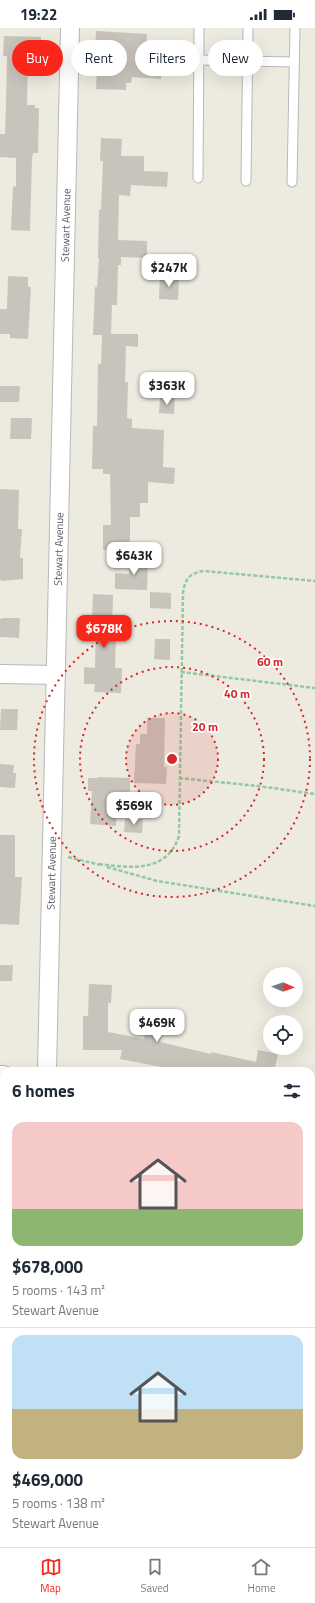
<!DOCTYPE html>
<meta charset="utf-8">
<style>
:root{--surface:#fff;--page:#f6f6f7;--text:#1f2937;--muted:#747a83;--line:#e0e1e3;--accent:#f8271a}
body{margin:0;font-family:"Titillium Web",sans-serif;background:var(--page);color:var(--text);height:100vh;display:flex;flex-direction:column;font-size:15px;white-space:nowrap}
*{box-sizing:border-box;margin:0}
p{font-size:13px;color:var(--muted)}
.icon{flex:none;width:22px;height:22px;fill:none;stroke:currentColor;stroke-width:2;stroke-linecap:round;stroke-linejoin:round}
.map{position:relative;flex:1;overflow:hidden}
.drawer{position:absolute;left:0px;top:1039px;width:315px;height:480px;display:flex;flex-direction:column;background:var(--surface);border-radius:12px 12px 0 0;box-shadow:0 4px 16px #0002}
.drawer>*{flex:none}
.banner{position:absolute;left:12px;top:12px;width:291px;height:36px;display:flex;gap:8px}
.needle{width:26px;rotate:92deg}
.controls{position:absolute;left:263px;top:939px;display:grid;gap:8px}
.controls a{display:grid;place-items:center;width:40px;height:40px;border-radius:50%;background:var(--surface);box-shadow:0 4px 16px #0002;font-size:20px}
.price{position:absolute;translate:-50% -34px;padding:0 9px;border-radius:8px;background:#fff;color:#222;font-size:13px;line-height:26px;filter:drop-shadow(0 1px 2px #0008)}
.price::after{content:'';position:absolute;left:50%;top:24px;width:12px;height:9px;margin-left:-6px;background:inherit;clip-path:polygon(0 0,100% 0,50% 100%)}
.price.active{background:var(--accent);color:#fff}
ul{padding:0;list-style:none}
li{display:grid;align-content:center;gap:8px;height:212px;padding:0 12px}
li+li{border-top:1px solid var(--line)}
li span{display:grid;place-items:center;height:124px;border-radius:12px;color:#555}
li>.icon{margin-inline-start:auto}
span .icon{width:72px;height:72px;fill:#fffc;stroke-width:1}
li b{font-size:17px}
h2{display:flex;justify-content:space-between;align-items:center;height:48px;padding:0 12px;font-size:17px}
.pill{padding:0 14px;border-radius:18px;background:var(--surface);box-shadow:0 4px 16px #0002;font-size:14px;line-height:36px}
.pill.active{background:var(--accent);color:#fff}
.status{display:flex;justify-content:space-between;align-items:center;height:28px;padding:0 20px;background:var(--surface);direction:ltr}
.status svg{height:11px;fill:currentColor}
.tabs{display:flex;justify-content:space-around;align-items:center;height:56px;border-top:1px solid var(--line);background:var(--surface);font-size:11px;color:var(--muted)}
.tabs a{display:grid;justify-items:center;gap:2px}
.tabs .active{color:var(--accent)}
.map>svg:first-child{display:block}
.building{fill:#c8c4bc}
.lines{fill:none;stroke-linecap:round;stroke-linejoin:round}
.service-casing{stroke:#b5b9be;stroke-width:11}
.minor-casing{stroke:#b5b9be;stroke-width:20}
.path{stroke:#92c9a0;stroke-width:2.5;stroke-dasharray:4 2;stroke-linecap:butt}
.service{stroke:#fff;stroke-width:9}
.minor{stroke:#fff;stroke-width:18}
.ring{fill:none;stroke:#d62828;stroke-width:2;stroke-dasharray:2 4}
.labels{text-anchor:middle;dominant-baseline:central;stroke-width:3.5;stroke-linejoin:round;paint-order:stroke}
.street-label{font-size:11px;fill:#585d62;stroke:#fff}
.centre{fill:#d62828;stroke:#fff;stroke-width:2}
.ring-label{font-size:12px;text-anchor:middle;font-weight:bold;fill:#d62828;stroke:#fff;stroke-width:3.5;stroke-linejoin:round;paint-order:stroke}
</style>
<div class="status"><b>19:22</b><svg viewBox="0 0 49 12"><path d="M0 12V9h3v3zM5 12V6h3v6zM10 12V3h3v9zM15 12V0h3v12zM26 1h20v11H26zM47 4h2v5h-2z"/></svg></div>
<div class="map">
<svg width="315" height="1519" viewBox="0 0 315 1519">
<rect width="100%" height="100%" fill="#edeadf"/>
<g class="building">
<polygon points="96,3 147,6 146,24 162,25 161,51 132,49 131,55 126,55 126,62 96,61 98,20 95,20"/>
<polygon points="4,8 41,9 40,29 28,29 27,77 35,77 35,80 39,80 38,125 33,125 32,130 30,203 11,202 13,158 16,159 16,130 0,129 0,106 5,106 6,76 7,28 3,28"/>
<polygon points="101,110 122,111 121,128 144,128 144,143 168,144 167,159 131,157 130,168 119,167 118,212 147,213 147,230 121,229 121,237 118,237 117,277 112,277 111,306 138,306 138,319 126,318 125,354 128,354 127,390 132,391 132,400 164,402 163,439 175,440 174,456 148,454 148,475 140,475 140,489 130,489 130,522 103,522 103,497 111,497 110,446 103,446 103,441 92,441 93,398 97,398 98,336 101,336 102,307 93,307 95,259 97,259 99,230 98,230 99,182 101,182 103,133 100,133"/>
<polygon points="160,247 179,248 178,272 159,271"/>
<polygon points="8,248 28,249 28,259 31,259 28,311 10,310 10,306 0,306 0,281 7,281"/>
<polygon points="0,358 20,358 19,374 0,374"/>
<polygon points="160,369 175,370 174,386 159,385"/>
<polygon points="11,390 32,390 31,411 10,411"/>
<polygon points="0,461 19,462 18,501 22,501 20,530 23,530 23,551 1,553 0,551"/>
<polygon points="130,530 148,531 147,562 115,561 115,545 129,546"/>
<polygon points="150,564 171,565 171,581 150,580"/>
<polygon points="93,566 113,567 112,605 116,605 115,640 122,640 121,665 94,664 95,656 84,656 84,639 95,640 96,591 92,591"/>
<polygon points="4,590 20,590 19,610 0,609 0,591"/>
<polygon points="155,611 170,611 170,632 154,631"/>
<polygon points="1,681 18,681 17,702 0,702"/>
<polygon points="147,690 165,690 164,739 167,739 166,756 134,755 136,716 140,716 140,706 147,706"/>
<polygon points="0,736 14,737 13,745 16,745 15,760 0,759"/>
<polygon points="98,749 130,750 130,765 117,764 116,798 90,796 92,763 88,763 88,750 98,750"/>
<polygon points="125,791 143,791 142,805 124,804"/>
<polygon points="0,807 15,807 15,849 22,849 19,897 0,896"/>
<polygon points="0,937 13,937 12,953 0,953"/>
<polygon points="89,956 112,957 111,975 108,975 108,1004 144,1011 150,988 165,992 160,1014 211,1026 211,1024 256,1034 258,1022 278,1026 274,1043 182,1043 120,1031 122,1022 83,1022 83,988 88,988"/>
</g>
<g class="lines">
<g class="service-casing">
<g id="service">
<polyline points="199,32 294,34"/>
<polyline points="198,150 199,0"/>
<polyline points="246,153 248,0"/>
<polyline points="292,154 295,0"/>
</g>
</g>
<g class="minor-casing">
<g id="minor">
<polyline points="0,646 56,647"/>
<path id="s1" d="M47,1043L70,0"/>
<polyline points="0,1047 4,1047"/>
<polyline points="311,1110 315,1111"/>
<polyline points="0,1283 4,1284"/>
<polyline points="311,1346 315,1347"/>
<polyline points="39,1515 39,1519"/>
<polyline points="0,1518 7,1519"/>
</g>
</g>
<g class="path">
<polyline points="181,644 315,660"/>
<polyline points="179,750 258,758 315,766"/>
<polyline points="68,829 100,837"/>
<path d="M99,836C131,840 167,845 179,808L183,565C185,550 190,545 204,543L315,553"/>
<polyline points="107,839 157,853 315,878"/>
</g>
<use href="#service" class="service"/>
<use href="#minor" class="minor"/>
</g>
<circle cx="172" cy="731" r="46" fill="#d62828" fill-opacity=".12"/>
<g class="ring">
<circle cx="172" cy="731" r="46"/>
<circle cx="172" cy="731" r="92"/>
<circle cx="172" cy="731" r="138"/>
</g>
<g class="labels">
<g class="street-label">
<text stroke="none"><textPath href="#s1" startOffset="846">Stewart Avenue</textPath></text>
<text stroke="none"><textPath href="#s1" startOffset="522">Stewart Avenue</textPath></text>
<text stroke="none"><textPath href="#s1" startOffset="198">Stewart Avenue</textPath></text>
</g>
</g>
<circle cx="172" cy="731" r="6" class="centre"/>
<g class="ring-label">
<text x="270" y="638">60 m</text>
<text x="237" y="670">40 m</text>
<text x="205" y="703">20 m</text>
</g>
</svg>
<div class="controls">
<a><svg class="needle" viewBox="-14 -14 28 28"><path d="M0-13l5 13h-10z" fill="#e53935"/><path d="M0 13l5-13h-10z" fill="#747a83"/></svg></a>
<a><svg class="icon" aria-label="locate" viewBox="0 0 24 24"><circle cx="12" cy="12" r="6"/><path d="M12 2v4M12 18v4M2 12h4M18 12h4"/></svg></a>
</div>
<b class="price" style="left:169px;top:260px">$247K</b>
<b class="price" style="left:167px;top:378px">$363K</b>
<b class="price" style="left:134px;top:548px">$643K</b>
<b class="price active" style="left:104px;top:621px">$678K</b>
<b class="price" style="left:134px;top:798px">$569K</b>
<b class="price" style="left:157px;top:1015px">$469K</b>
<div class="banner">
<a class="pill active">Buy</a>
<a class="pill">Rent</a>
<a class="pill">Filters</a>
<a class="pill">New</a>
</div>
<section class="drawer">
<h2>6 homes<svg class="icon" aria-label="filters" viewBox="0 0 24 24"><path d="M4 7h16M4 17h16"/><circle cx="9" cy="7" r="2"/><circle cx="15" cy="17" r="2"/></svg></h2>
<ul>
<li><span style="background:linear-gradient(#f6c9c9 70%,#8fb573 0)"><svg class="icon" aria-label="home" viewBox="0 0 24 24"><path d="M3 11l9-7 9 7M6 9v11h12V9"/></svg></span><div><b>$678,000</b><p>5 rooms · 143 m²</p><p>Stewart Avenue</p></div></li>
<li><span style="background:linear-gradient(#bfe0f5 60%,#c2b280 0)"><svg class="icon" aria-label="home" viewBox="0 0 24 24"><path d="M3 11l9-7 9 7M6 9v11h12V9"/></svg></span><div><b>$469,000</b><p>5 rooms · 138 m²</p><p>Stewart Avenue</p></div></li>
</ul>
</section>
</div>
<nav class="tabs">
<a class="active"><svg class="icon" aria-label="map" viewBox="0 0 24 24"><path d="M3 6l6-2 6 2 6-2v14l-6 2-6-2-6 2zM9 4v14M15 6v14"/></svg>Map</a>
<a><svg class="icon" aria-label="saved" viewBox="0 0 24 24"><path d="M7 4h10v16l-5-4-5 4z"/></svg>Saved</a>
<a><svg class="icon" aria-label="home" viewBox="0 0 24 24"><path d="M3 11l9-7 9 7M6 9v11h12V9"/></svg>Home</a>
</nav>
